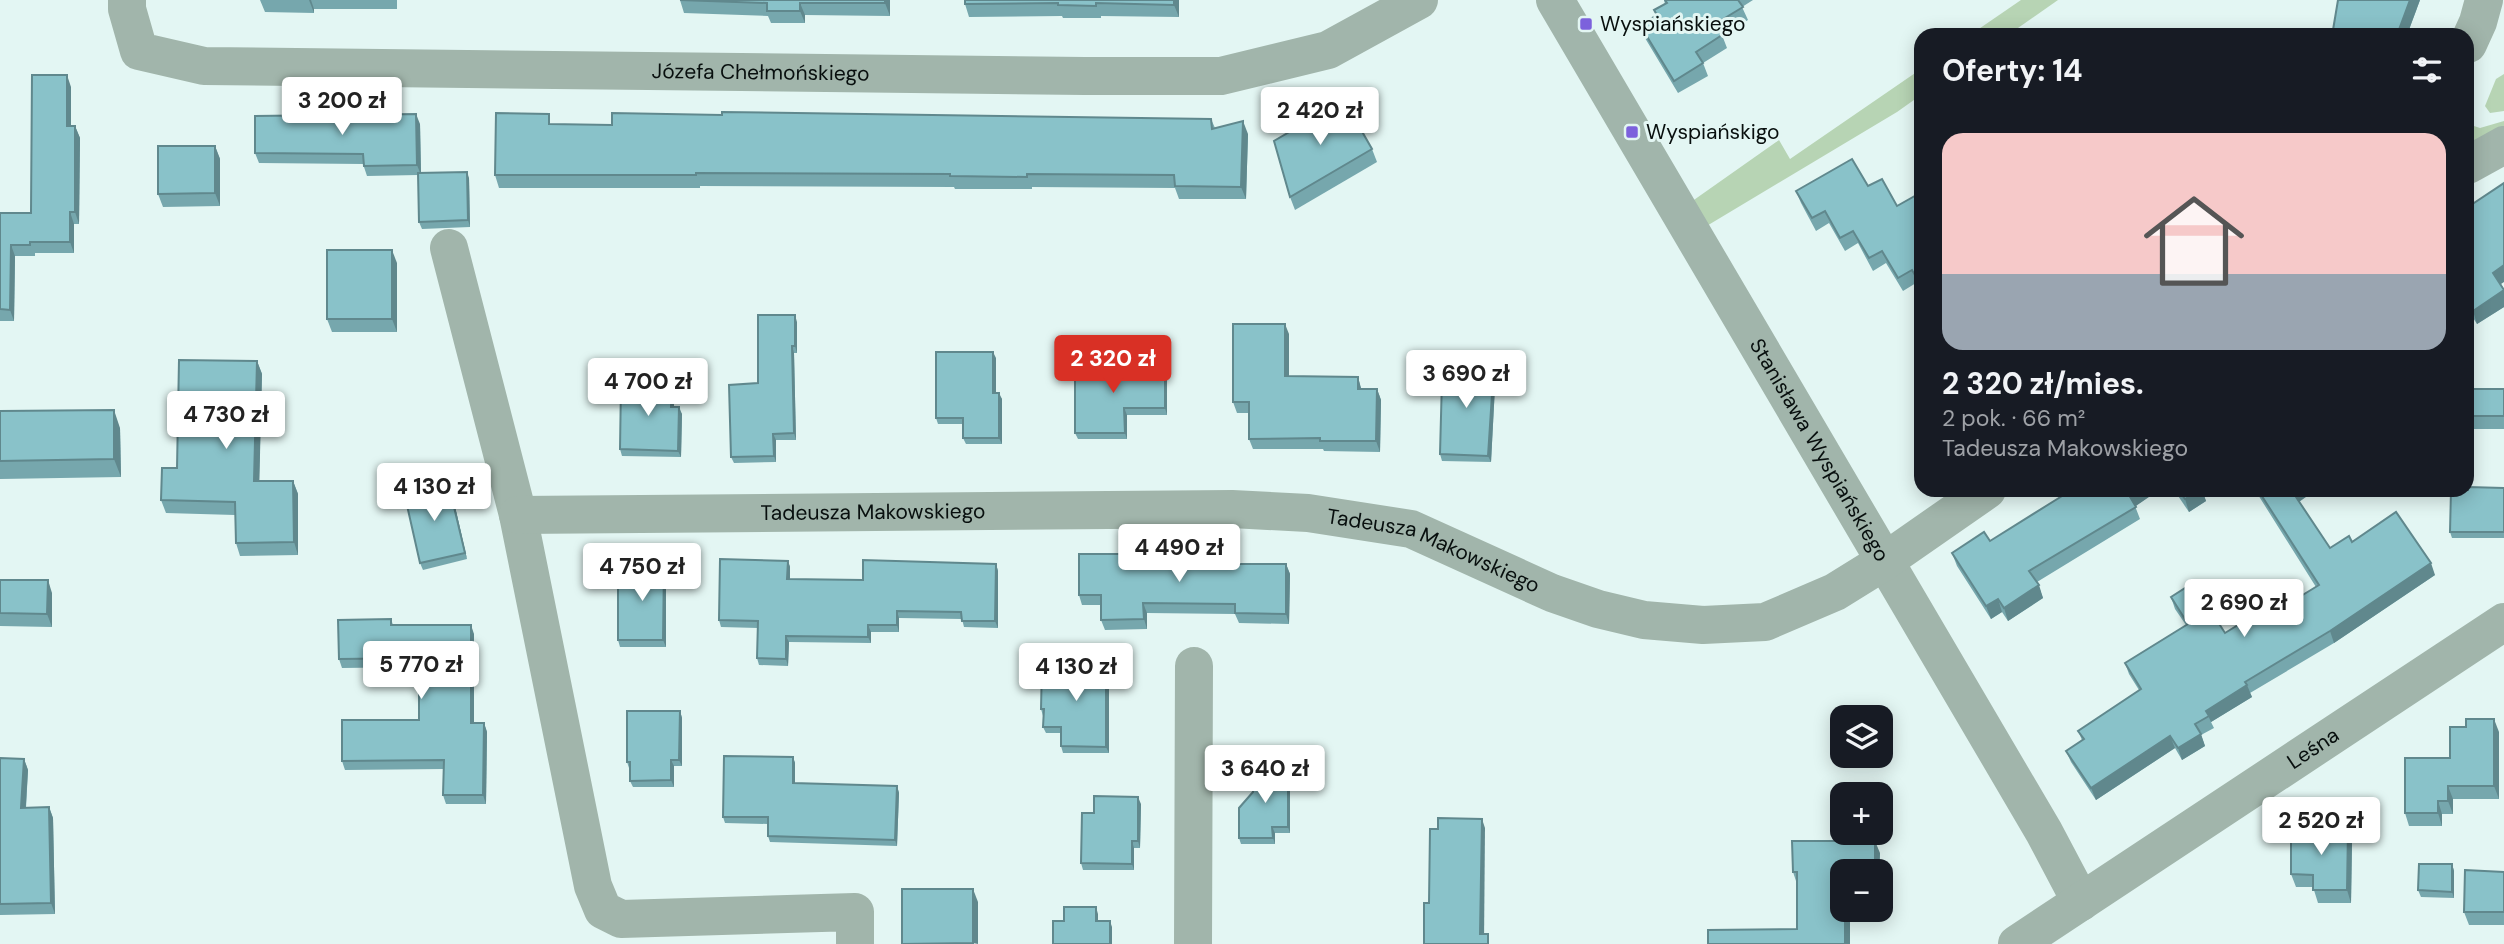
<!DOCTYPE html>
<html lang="pl">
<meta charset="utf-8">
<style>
:root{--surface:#171b24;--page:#20242c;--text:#f1f3f6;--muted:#9ea1a6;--accent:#d93025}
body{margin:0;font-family:"DM Sans",sans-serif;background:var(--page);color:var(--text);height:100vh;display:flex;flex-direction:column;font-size:26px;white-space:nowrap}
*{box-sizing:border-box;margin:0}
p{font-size:23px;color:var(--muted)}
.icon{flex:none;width:38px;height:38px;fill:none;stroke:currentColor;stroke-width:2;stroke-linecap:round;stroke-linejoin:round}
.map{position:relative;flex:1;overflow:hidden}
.panel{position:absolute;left:1914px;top:28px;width:560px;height:469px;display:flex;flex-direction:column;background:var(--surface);border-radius:21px;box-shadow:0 4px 18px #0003}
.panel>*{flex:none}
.fabs{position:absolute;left:1830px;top:705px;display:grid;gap:14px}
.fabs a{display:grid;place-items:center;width:63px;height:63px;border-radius:14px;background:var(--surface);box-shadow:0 4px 18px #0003;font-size:35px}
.price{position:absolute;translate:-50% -60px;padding:0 16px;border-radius:7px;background:#fff;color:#222;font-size:23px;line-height:46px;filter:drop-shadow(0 2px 4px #0008)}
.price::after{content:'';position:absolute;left:50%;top:42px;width:21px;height:16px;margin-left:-10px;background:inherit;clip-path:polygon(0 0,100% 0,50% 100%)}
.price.current{background:var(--accent);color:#fff}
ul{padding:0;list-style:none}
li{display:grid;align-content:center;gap:14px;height:371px;padding:0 28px}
li span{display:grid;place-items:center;height:217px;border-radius:21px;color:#555}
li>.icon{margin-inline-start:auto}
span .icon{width:126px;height:126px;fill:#fffc;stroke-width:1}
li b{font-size:30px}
h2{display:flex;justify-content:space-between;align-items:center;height:84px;padding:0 28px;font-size:30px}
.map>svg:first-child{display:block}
.green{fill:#b7d4b4}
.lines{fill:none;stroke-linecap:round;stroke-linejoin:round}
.minor{stroke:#a1b5ab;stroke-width:38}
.wall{fill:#76a7ad}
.shaded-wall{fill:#60888d}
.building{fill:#89c2c9;stroke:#60888d;stroke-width:2}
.poi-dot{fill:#7c61dc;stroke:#e3f6f3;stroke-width:2.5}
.labels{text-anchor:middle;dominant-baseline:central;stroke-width:6;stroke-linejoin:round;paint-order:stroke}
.poi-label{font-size:21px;fill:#080f0e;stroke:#e3f6f3;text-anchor:start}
.street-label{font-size:21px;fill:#080f0e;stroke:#e3f6f3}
</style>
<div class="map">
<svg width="2504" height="944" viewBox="0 0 2504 944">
<rect width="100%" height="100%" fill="#e3f6f3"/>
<g class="green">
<polygon points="2021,0 2058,0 2008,35 1970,35"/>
<polygon points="1921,69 1921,95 1897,112 1705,227 1691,202 1779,140 1790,159"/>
<polygon points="2504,74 2504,111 2490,113 2485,106 2496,79"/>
<polygon points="2504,121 2504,128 2468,152 2468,124 2480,128"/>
</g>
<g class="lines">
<g class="minor">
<path id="s1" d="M127,0V9L139,51L204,66L1085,76H1221L1328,50L1419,0"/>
<path id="s2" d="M1555,0L2044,832L2081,902"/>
<polyline points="2468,44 2478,22 2484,0"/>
<polyline points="2468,165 2504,145"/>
<polyline points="449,248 518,515 593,886 603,910 621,919 855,912 855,944"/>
<path id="s3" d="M518,515L1232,509L1308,513L1411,529L1552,593L1598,609L1644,620L1703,625L1765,622L1835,592L1885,561L1987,490"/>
<polyline points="1193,944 1194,666"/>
<path id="s4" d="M2017,944L2504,622"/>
</g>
</g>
<g class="wall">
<polygon points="260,0 397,0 397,9 314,9 314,13 265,12"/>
<polygon points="680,0 890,0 890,16 805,15 805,23 771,23 768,16 684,13"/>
<polygon points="1179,0 1179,17 1101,16 1101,18 1063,18 1062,16 969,17 965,4"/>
<polygon points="1664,0 1753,0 1742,7 1748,20 1722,35 1727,48 1703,63 1708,76 1678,93 1645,38 1640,25 1656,16 1654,10 1665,4"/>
<polygon points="2420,0 2407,35 2335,35 2333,30"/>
<polygon points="71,87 71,126 75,126 80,138 79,224 74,224 74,253 35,253 35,256 15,256 14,321 0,321 0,213 31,213"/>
<polygon points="1211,119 1215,128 1248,134 1246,199 1179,199 1175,188 1032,187 1032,189 955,189 954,187 700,186 700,188 499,188 495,175 553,124 612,125"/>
<polygon points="420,124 421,173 469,178 470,227 422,229 419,222 418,175 367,176 363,164 259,163 255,153"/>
<polygon points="215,146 220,159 220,206 163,207 158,194"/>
<polygon points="1372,149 1377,162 1295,210 1290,197"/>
<polygon points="1868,186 1897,206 1922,192 1922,292 1916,283 1903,291 1886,263 1873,271 1858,243 1845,251 1829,223 1816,231 1801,203 1796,191"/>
<polygon points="2468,207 2501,284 2504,289 2504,307 2477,324 2468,310"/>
<polygon points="397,263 397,332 332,332 327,319"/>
<polygon points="797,322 797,353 794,353 796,440 776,440 776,462 734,463 731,457 758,383"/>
<polygon points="1289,334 1289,376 1358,377 1361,389 1377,389 1381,400 1380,452 1324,451 1323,449 1253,449 1249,439 1249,413 1237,413 1233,402"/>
<polygon points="996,358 996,393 1002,399 1002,444 966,444 963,438 963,424 938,424 936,418"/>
<polygon points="257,361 262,374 259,481 293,481 298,494 298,555 240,556 236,543 235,515 166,513 161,500 177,468"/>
<polygon points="1129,362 1131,371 1167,378 1167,415 1127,415 1127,439 1078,439 1075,433"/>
<polygon points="1484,362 1486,369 1486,378 1495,386 1491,462 1442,461 1440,454 1446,381"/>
<polygon points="672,385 674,392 674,407 682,414 681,457 622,456 620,449"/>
<rect x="2468" y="389" width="36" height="40"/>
<polygon points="0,411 120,428 121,477 0,479"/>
<polygon points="2504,488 2504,538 2452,538 2450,532"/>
<polygon points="451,489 467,559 423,570 420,563"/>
<polygon points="2055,490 2159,490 2135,506 2140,519 2037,582 2043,598 2008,621 2002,612 1991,619 1957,566 1952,553 1990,541 2059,498"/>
<polygon points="2174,490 2202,490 2206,501 2189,512"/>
<polygon points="2255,490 2309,490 2310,494 2299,502 2330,548 2352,542 2435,575 2334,643 2250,693 2252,697 2211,722 2214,728 2201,735 2205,746 2182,760 2175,748 2096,800 2071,762 2066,751 2082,740 2078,731 2139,690 2129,674 2125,663 2186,625 2175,609 2171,597 2225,633 2273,613 2316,587"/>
<polygon points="788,561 790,567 790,579 863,580 996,564 998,571 998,628 964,627 962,619 899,618 899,632 871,632 871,643 789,642 788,666 759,665 757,658 758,628 721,627 719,620"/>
<polygon points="664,564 666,571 666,647 620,647 618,640 627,581"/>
<polygon points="1204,564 1286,564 1290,574 1289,624 1239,623 1235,614 1147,613 1147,629 1105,630 1101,620 1101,605 1082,605 1079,595"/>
<polygon points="0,580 52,593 52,627 0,626"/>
<polygon points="391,619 393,625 474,634 474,723 484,723 487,732 486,804 446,804 443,795 444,769 345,770 342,761 419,720 419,667 342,668 339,659"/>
<polygon points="1106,665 1109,671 1109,753 1063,753 1061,746 1061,733 1046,733 1043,727 1043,716 1041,709"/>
<polygon points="680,711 682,718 682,766 674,766 674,787 633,787 630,781 630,768 629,768 627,762"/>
<polygon points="2499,732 2499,799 2453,799 2453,814 2442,814 2442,826 2409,826 2405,813 2450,758"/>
<polygon points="793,757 795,763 795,783 897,786 899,793 897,846 770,842 768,836 768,824 725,823 723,817"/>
<polygon points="0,758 24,759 28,770 26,808 49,807 53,818 55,914 0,915"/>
<polygon points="1288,769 1290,775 1290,833 1275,833 1275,844 1241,844 1239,838"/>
<polygon points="1141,804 1140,848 1134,848 1134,870 1083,870 1081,863 1094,813"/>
<polygon points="2352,842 2351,903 2318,903 2313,887 2296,887 2291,874"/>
<polygon points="1880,853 1879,872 1843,872 1850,910 1850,944 1708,944 1797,929 1797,884 1793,872"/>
<polygon points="2452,864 2454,871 2454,898 2421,897 2418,890"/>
<polygon points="2504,872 2504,925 2469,925 2464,912"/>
</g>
<g class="shaded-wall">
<polygon points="309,0 311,0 314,9 314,13"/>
<polygon points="885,0 890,0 890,16 885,3"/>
<polygon points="1174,0 1179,0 1179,17 1174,5"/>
<polygon points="2410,0 2420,0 2407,35 2397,35"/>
<polygon points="800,3 805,15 805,23 800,11"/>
<polygon points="67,75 71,87 71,138 67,126"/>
<polygon points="416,114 420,124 421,175 417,165"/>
<polygon points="1243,121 1248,134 1246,199 1241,187"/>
<polygon points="75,126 80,138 79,224 75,212"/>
<polygon points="215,146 220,159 220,206 215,193"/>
<polygon points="467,172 469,178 470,227 468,220"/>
<polygon points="70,212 74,224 74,253 70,242"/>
<polygon points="11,245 15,256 14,321 10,310"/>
<polygon points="392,250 397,263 397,332 392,319"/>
<polygon points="2504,265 2504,282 2498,286 2493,273"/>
<polygon points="2504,290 2504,307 2477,324 2473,311"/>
<polygon points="795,315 797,322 797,353 795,346"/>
<polygon points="1285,324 1289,334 1289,387 1285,376"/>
<polygon points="792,346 794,353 796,440 794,433"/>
<polygon points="993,352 996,358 996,399 993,393"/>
<polygon points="257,361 262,374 259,495 254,481"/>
<polygon points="1484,362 1486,369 1485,385 1483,378"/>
<polygon points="1165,371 1167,378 1167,415 1165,408"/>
<polygon points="1358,377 1361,388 1361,399 1358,389"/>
<polygon points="1493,379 1495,386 1491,462 1488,456"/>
<polygon points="672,385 674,392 674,414 671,407"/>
<polygon points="1377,389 1381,400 1380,452 1376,441"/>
<polygon points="999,393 1002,399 1002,444 999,438"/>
<polygon points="679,407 682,414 681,457 678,451"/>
<polygon points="1124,408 1127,415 1127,439 1125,433"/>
<polygon points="114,410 120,428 121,477 114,459"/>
<polygon points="773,434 776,440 776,462 774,456"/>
<polygon points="293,481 298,494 298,555 294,542"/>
<polygon points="448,482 451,489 467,559 465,553"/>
<polygon points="2136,490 2159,490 2133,508 2129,495"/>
<polygon points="2199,490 2202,490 2206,501 2189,512 2185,499"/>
<polygon points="2294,490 2309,490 2310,494 2297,503 2292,491"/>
<polygon points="788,561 790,567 790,585 787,579"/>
<polygon points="2431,563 2435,575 2334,643 2330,631"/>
<polygon points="664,564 666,571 666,647 663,640"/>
<polygon points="996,564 998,571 998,628 995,621"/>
<polygon points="1286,564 1290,574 1289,624 1286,614"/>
<polygon points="48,580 52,593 52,627 47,614"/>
<polygon points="2039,585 2043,598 2008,621 2004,608"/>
<polygon points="1998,599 2002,612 1991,619 1986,606"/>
<polygon points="1143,603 1147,613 1147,629 1144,619"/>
<polygon points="897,611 899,618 899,632 897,625"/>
<polygon points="471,625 474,634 474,732 471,723"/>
<polygon points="868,625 871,632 871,643 868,637"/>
<polygon points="786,636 789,642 788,666 786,659"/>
<polygon points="1106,665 1109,671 1109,753 1106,747"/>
<polygon points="2247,685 2252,697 2211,722 2206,711"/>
<polygon points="680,711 682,718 682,766 679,760"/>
<polygon points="2494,719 2499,732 2499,799 2494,786"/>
<polygon points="484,723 487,732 486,804 483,795"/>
<polygon points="2201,734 2205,746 2182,760 2178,748"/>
<polygon points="2170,736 2175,748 2096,800 2091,788"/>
<polygon points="793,757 795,763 795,790 793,783"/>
<polygon points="24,759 28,770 25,819 21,808"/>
<polygon points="671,760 674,766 674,787 671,780"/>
<polygon points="1288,769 1290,775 1290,833 1288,827"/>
<polygon points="897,786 899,793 897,846 895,840"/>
<polygon points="2448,786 2453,799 2453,814 2448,801"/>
<polygon points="1138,797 1141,804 1140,848 1138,841"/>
<polygon points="2438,801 2442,814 2442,826 2438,813"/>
<polygon points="49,807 53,818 55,914 51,903"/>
<polygon points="1482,819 1485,828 1484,943 1480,934"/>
<polygon points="1272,827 1275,833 1275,844 1273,838"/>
<polygon points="2348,829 2352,842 2351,903 2347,890"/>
<polygon points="1132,841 1134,848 1134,870 1132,864"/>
<polygon points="1875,841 1880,853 1879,872 1875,872"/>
<polygon points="2452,864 2454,871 2454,898 2452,892"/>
<polygon points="973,889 978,902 978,944 973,943"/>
<polygon points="1096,907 1098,914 1098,927 1096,921"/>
<rect x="1845" y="910" width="5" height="34"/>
<polygon points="1110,921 1112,927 1112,944 1110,944"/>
</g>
<g class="building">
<polygon points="680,0 885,0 885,3 800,3 800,11 767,11 767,3"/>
<polygon points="965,0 1174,0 1174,5 1096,3 1096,6 1058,5 1058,3 965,4"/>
<polygon points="1665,0 1738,0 1743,7 1715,24 1722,35 1696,52 1703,63 1674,81 1640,25 1657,15 1654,10 1667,3"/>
<polygon points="2338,0 2410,0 2397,35 2345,35 2333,30"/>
<polygon points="32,75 67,75 67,126 75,126 75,212 70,212 70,242 30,242 30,245 11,245 10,310 0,309 0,213 31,213"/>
<polygon points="1344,100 1372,149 1290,197 1274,141"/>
<polygon points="722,112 1211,119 1212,129 1243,121 1241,187 1175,186 1174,175 1027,174 1027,177 950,176 950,174 696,173 696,175 495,175 496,113 549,114 549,124 612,125 612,113 722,115"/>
<polygon points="416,114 417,165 364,166 363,154 255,153 255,116"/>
<polygon points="158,146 215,146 215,193 158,194"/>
<polygon points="1852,159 1868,186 1882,179 1897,206 1922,192 1922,287 1912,270 1898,278 1882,251 1869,258 1853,231 1840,238 1825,211 1812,218 1796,191"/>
<polygon points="467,172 468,220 419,222 418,173"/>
<polygon points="2504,183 2504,265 2493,273 2504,290 2473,311 2468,304 2468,207"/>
<rect x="327" y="250" width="65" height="69"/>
<polygon points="758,315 795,315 795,346 792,346 794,433 773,434 774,456 731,457 729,385 758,383"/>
<polygon points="1233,324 1285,324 1285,376 1358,377 1358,389 1377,389 1376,441 1320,441 1320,438 1249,439 1249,402 1233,402"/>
<polygon points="936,352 993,352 993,393 999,393 999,438 963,438 963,418 936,418"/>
<polygon points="179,360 257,361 254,481 293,481 294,542 236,543 235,502 161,500 162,468 177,468"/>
<polygon points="1075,361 1129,362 1129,371 1165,371 1165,408 1124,408 1125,433 1075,433"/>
<polygon points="1446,361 1484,362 1483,378 1493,379 1488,456 1440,454 1442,379 1446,381"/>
<polygon points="621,384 672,385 671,407 679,407 678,451 620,449"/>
<rect x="2468" y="389" width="36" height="27"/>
<polygon points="114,410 114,459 0,461 0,411"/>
<polygon points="448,482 465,553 420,563 404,492"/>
<polygon points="2468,487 2504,488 2504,532 2450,532 2451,490 2468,490"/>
<polygon points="2058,490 2136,490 2129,495 2136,507 2029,571 2039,585 2004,608 1998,599 1986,606 1952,553 1984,532 1990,541 2062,496"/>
<polygon points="2178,490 2199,490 2185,499"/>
<polygon points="2258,490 2294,490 2292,491 2330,548 2349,536 2352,542 2396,512 2431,563 2330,631 2245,682 2247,685 2206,711 2209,716 2195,724 2201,734 2178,748 2170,736 2091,788 2066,751 2084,739 2078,731 2141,689 2125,663 2188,624 2171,597 2193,583 2225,633 2269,606 2273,613 2319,585"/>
<polygon points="1079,554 1201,554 1201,564 1286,564 1286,614 1235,613 1235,604 1143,603 1144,619 1101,620 1101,595 1079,595"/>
<polygon points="720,559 788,561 787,579 863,580 863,560 996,564 995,621 962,621 961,612 897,611 897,625 868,625 868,637 786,636 786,659 757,658 758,621 719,620"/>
<polygon points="664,564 663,640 618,640 618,581 627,581 627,565"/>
<polygon points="0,580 48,580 47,614 0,613"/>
<polygon points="391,619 391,625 471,625 471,723 484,723 483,795 443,795 444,760 342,761 342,720 419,720 419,658 339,659 338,620"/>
<polygon points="1042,664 1106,665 1106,747 1061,746 1061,727 1043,727 1044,709 1041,709"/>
<polygon points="627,711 680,711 679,760 671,760 671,780 630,781 630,762 627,762"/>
<polygon points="2466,719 2494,719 2494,786 2448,786 2448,801 2438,801 2438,813 2405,813 2405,758 2450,758 2450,727 2466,727"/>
<polygon points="724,756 793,757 793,783 897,786 895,840 768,836 768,817 723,817"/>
<polygon points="0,758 24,759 21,808 49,807 51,903 0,904"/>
<polygon points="1253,769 1288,769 1288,827 1272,827 1273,838 1239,838 1239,808 1253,792"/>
<polygon points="1094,796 1138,797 1138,841 1132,841 1132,864 1081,863 1082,813 1094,813"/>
<polygon points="1438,818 1482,819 1480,934 1488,934 1488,944 1424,944 1424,903 1429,903 1430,829 1438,829"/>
<polygon points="2291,829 2348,829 2347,890 2313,890 2313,875 2291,874"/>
<polygon points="1792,841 1875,841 1875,872 1843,872 1843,910 1845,910 1845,944 1708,944 1708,930 1797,929 1797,872 1793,872"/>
<polygon points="2419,864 2452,864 2452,892 2418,890"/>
<polygon points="2465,870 2504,872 2504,912 2464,912"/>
<polygon points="902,889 973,889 973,943 902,944"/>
<polygon points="1064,907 1096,907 1096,921 1110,921 1110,944 1053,944 1053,921 1064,921"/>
</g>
<g class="poi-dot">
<rect x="1579" y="17" width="14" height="14" rx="3.5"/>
<rect x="1625" y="125" width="14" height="14" rx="3.5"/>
</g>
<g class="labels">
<g class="poi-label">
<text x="1600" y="24">Wyspiańskiego</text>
<text x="1646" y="132">Wyspiańskigo</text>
</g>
<g class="street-label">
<text stroke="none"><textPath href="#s1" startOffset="676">Józefa Chełmońskiego</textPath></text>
<text stroke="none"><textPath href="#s2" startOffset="522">Stanisława Wyspiańskiego</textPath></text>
<text stroke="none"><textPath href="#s3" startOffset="355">Tadeusza Makowskiego</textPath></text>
<text stroke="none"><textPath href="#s3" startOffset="922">Tadeusza Makowskiego</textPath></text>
<text stroke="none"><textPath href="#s4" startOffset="355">Leśna</textPath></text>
</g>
</g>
</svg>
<div class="fabs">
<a><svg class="icon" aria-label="layers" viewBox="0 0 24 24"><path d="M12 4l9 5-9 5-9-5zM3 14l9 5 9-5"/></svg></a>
<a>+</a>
<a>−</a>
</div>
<b class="price" style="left:342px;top:137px">3 200 zł</b>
<b class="price" style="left:1320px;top:147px">2 420 zł</b>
<b class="price current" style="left:1113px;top:395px">2 320 zł</b>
<b class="price" style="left:1466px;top:410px">3 690 zł</b>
<b class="price" style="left:648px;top:418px">4 700 zł</b>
<b class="price" style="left:226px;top:451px">4 730 zł</b>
<b class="price" style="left:434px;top:523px">4 130 zł</b>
<b class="price" style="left:1179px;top:584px">4 490 zł</b>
<b class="price" style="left:642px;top:603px">4 750 zł</b>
<b class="price" style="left:2244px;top:639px">2 690 zł</b>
<b class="price" style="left:421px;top:701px">5 770 zł</b>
<b class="price" style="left:1076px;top:703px">4 130 zł</b>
<b class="price" style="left:1265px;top:805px">3 640 zł</b>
<b class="price" style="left:2321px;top:857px">2 520 zł</b>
<section class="panel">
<h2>Oferty: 14<svg class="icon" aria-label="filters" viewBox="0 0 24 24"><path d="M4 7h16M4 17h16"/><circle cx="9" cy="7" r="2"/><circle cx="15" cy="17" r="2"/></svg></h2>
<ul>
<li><span style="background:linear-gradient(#f6c9c9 65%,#9aa5b1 0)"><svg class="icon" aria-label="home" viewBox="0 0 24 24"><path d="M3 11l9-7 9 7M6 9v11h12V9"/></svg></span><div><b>2 320 zł/mies.</b><p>2 pok. · 66 m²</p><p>Tadeusza Makowskiego</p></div></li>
</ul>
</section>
</div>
